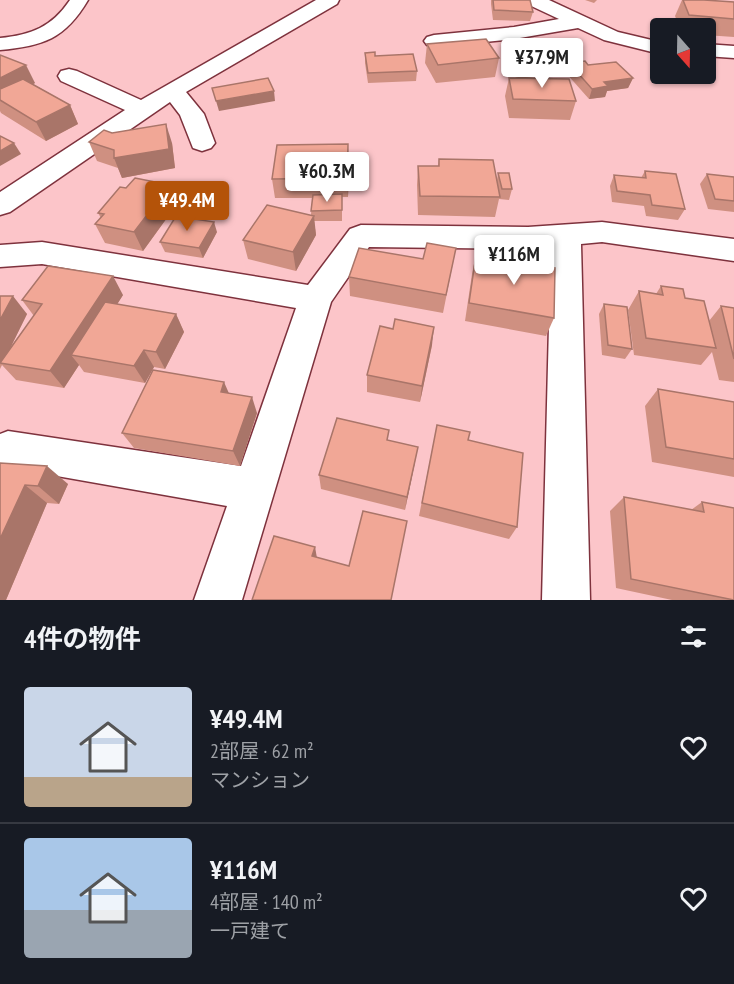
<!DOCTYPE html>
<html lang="ja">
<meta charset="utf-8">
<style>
:root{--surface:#171b24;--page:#242831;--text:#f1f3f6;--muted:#9ea1a6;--line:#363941;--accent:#b45309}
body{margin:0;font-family:"PT Sans Narrow","Noto Sans JP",sans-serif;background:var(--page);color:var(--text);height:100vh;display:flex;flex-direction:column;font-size:22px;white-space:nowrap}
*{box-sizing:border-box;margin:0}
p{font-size:20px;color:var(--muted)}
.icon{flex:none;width:33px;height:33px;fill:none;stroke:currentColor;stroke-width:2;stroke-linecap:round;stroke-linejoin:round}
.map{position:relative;height:600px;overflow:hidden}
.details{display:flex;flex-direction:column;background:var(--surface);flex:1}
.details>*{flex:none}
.needle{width:39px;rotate:160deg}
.buttons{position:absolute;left:650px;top:18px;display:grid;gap:12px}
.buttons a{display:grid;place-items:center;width:66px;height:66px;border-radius:6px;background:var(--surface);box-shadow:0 2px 4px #0004;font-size:30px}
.price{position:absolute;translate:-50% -51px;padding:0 14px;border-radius:6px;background:#fff;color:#222;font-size:20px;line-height:39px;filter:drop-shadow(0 2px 3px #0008)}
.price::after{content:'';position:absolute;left:50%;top:36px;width:18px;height:14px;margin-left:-9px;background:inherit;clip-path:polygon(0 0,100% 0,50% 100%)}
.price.selected{background:var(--accent);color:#fff}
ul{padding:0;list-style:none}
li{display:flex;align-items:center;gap:18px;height:150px;padding:0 24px}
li+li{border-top:2px solid var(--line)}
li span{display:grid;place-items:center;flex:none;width:168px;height:120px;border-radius:6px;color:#555}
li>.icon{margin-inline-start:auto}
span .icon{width:72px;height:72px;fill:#fffc;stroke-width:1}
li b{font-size:26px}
h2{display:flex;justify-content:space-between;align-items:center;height:72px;padding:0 24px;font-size:26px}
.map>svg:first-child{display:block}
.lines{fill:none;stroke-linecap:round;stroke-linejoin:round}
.street-casing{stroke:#7e323d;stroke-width:3}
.street{fill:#fff;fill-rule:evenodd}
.wall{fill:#cf9081}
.shaded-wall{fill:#a97569}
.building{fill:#f1a796;stroke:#a97569;stroke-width:1.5}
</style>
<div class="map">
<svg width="734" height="600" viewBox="0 0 734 600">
<rect width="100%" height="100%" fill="#fcc5c9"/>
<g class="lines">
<g class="street-casing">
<g id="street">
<path d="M70,0H88C65,39 43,46 0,50V38C31,35 52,27 70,0Z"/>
<polygon points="316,0 339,0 337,4 186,92 204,114 215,143 211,148 202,151 193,148 180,115 170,102 10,212 0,215 0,192 125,110 61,81 58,76 61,71 69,69 77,71 141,100"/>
<polygon points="525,0 549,0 618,32 660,42 660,54 604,40 578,28 514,39 434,47 427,45 424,41 427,37 434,35 514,27 559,19 527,4"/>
<polygon points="705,44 734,46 734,58 705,56"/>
<polygon points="602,222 734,239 734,261 602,242 581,244 590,600 542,600 551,247 528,249 369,247 331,302 242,600 194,600 227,506 0,466 0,434 8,431 241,466 296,308 42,264 0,267 0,245 42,242 308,285 350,229 361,225 528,227"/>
</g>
</g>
<use href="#street" class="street"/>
</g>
<g class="wall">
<polygon points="491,0 530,0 533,12 530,21 493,20 491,4"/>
<polygon points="585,0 597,0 594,3"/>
<polygon points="682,0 704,0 734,2 734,37 705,35 705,28 680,28 675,16"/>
<polygon points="427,44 499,58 495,77 436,83 425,63"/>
<polygon points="504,49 559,74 527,78 576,101 570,120 509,118 505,96 509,78 516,78 502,59"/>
<polygon points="365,53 417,71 416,81 368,83 365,63"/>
<polygon points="0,55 35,83 33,84 70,105 78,124 46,141 1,113 0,111"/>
<polygon points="569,63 588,65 633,78 628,88 607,91 605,97 589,99 566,73"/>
<polygon points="112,133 172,143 175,168 122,178 118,168 97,161 89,142"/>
<polygon points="439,159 497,180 498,173 512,189 509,200 499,199 495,217 418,215 417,185 418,166 438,166"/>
<polygon points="349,164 348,197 342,197 342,221 314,221 316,235 296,271 248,259 243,240 311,215 312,198 275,198 272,179"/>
<polygon points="645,171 685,209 678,220 646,216 644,206 612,202 610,186 614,175 641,178"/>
<polygon points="707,174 734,177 734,212 708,209 700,184"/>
<polygon points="177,204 143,251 105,243 95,224 101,218 98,213"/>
<polygon points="217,232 203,258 165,252 160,242"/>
<polygon points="456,248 443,313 350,296 349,277 423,259"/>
<polygon points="476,255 554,318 546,336 465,321 472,274"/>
<polygon points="661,286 685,298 709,321 721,306 734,308 734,382 719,380 712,352 701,365 634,355 628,310 639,291 656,294"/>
<polygon points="123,295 117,304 176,314 184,332 165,369 154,367 145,383 84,372 79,365 64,388 16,380 2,365 0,369 0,296 27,314 11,346 34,316 22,300"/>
<polygon points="604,304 632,349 625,359 602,355 599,314"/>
<polygon points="432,345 420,402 367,392 367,375"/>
<polygon points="658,389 734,402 734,477 652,462 645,406"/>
<polygon points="229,393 257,413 240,466 134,448 122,433"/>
<polygon points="437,425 468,440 517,527 509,539 419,516"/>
<polygon points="389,441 415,462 405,510 321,489 319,475"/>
<polygon points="0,463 68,484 59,504 47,503 6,600 0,600"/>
<polygon points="624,497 691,510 702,502 734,600 672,600 616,588 610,511"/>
</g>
<g class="shaded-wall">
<polygon points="562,64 559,74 517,79 520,69"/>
<polygon points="26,65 35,83 3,102 0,100 0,78"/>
<polygon points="633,78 628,88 607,91 605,97 589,99 592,89 604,82"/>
<polygon points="274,91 275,101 219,111 216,101"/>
<polygon points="70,105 78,124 46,141 36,122"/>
<polygon points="166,124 172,143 175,168 122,178 114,158"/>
<polygon points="14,143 21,154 0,166 0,151"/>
<polygon points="348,144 349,164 348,197 347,178"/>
<polygon points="170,185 177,204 143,251 134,232"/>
<polygon points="314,216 316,235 296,271 293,252"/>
<polygon points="214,222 217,232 203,258 199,248"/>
<polygon points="113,276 123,295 84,357 71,355 79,365 64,388 50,371"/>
<polygon points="13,296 27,314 3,363 0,363 0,320"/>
<polygon points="176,314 184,332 165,369 156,352"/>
<polygon points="434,327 432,345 420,402 422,386"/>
<polygon points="144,350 154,367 145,383 134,366"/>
<polygon points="224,382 231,398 221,392"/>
<polygon points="252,397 257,413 240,466 233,451"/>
<polygon points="418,447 415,462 405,510 407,497"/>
<polygon points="47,466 68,484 59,504 38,486"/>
<polygon points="25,485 47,503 6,600 0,600 0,539"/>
<polygon points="315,547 317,558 312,556"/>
</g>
<g class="building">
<polygon points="493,0 530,0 533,12 494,10"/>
<polygon points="683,0 704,0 734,2 734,19 689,15"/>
<polygon points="486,39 499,58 438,65 427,44"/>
<polygon points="544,44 562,64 520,69 504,49"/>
<polygon points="375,52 375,56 413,54 417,71 368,73 365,53"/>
<polygon points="0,55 26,65 0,78"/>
<polygon points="585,61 588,65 616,62 633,78 604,82 608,86 592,89 569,63"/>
<polygon points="268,78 274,91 216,101 212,88"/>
<polygon points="509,78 569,79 576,101 513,99"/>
<polygon points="23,79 70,105 36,122 0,100 0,89"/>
<polygon points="166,124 169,149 114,158 114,150 89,142 104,130 112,133"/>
<polygon points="0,136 14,143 0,151"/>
<polygon points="348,144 347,178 272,179 277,145"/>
<polygon points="439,159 493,160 500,197 420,196 418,166 439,166"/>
<polygon points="645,171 676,174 685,209 652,205 650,195 617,191 614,175 646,178"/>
<polygon points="498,173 509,173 512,189 502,189"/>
<polygon points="707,174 734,177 734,201 715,199"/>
<polygon points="135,178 170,185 134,232 95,224 104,214 98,213 120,187 126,188"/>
<polygon points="342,194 342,210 311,211 313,195"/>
<polygon points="267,205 314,216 293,252 243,240"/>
<polygon points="176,216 214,222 199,248 160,242"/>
<polygon points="427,243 456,248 446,295 349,277 359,248 423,259"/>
<polygon points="476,255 555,268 554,318 469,303"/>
<polygon points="48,266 113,276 50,371 0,363 42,304 22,300"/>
<polygon points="661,286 683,289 685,298 704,301 716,348 646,338 639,291 663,295"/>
<polygon points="0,296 13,296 0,320"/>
<polygon points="105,302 176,314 156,352 144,350 134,366 71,355"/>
<polygon points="604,304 627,307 632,349 608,345"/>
<polygon points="721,306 734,308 734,359"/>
<polygon points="395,319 434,327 422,386 367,375 380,326 393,329"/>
<polygon points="153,370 224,382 221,392 252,397 233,451 122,433"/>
<polygon points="658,389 734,402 734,459 666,447"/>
<polygon points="337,418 389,430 387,440 418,447 407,497 319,475"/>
<polygon points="437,425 470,432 468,440 523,453 517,527 422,503"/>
<polygon points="0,463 47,466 38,486 25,485 0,539"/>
<polygon points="624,497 704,512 702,502 734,508 734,600 631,579"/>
<polygon points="363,511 407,521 391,600 252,600 274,536 315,547 312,556 349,566"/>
</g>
</svg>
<div class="buttons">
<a><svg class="needle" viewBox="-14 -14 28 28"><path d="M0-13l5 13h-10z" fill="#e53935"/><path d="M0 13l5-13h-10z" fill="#9ea1a6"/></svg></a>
</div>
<b class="price" style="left:542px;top:89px">¥37.9M</b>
<b class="price" style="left:327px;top:203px">¥60.3M</b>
<b class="price selected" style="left:187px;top:232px">¥49.4M</b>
<b class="price" style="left:514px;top:286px">¥116M</b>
</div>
<section class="details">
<h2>4件の物件<svg class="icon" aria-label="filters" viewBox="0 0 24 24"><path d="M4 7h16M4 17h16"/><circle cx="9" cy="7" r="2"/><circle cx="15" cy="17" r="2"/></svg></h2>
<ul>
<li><span style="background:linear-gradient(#c9d6e8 75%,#b9a48a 0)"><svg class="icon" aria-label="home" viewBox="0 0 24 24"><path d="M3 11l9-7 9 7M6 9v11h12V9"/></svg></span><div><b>¥49.4M</b><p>2部屋 · 62 m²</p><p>マンション</p></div><svg class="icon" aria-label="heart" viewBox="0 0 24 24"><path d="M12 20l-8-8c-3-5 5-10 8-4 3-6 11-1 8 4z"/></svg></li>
<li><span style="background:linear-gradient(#a9c7e8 60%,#9aa5b1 0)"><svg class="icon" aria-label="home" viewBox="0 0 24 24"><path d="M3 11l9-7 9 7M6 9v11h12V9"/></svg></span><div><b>¥116M</b><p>4部屋 · 140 m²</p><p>一戸建て</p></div><svg class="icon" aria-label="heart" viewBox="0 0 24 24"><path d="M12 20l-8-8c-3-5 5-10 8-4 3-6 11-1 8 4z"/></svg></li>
</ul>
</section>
